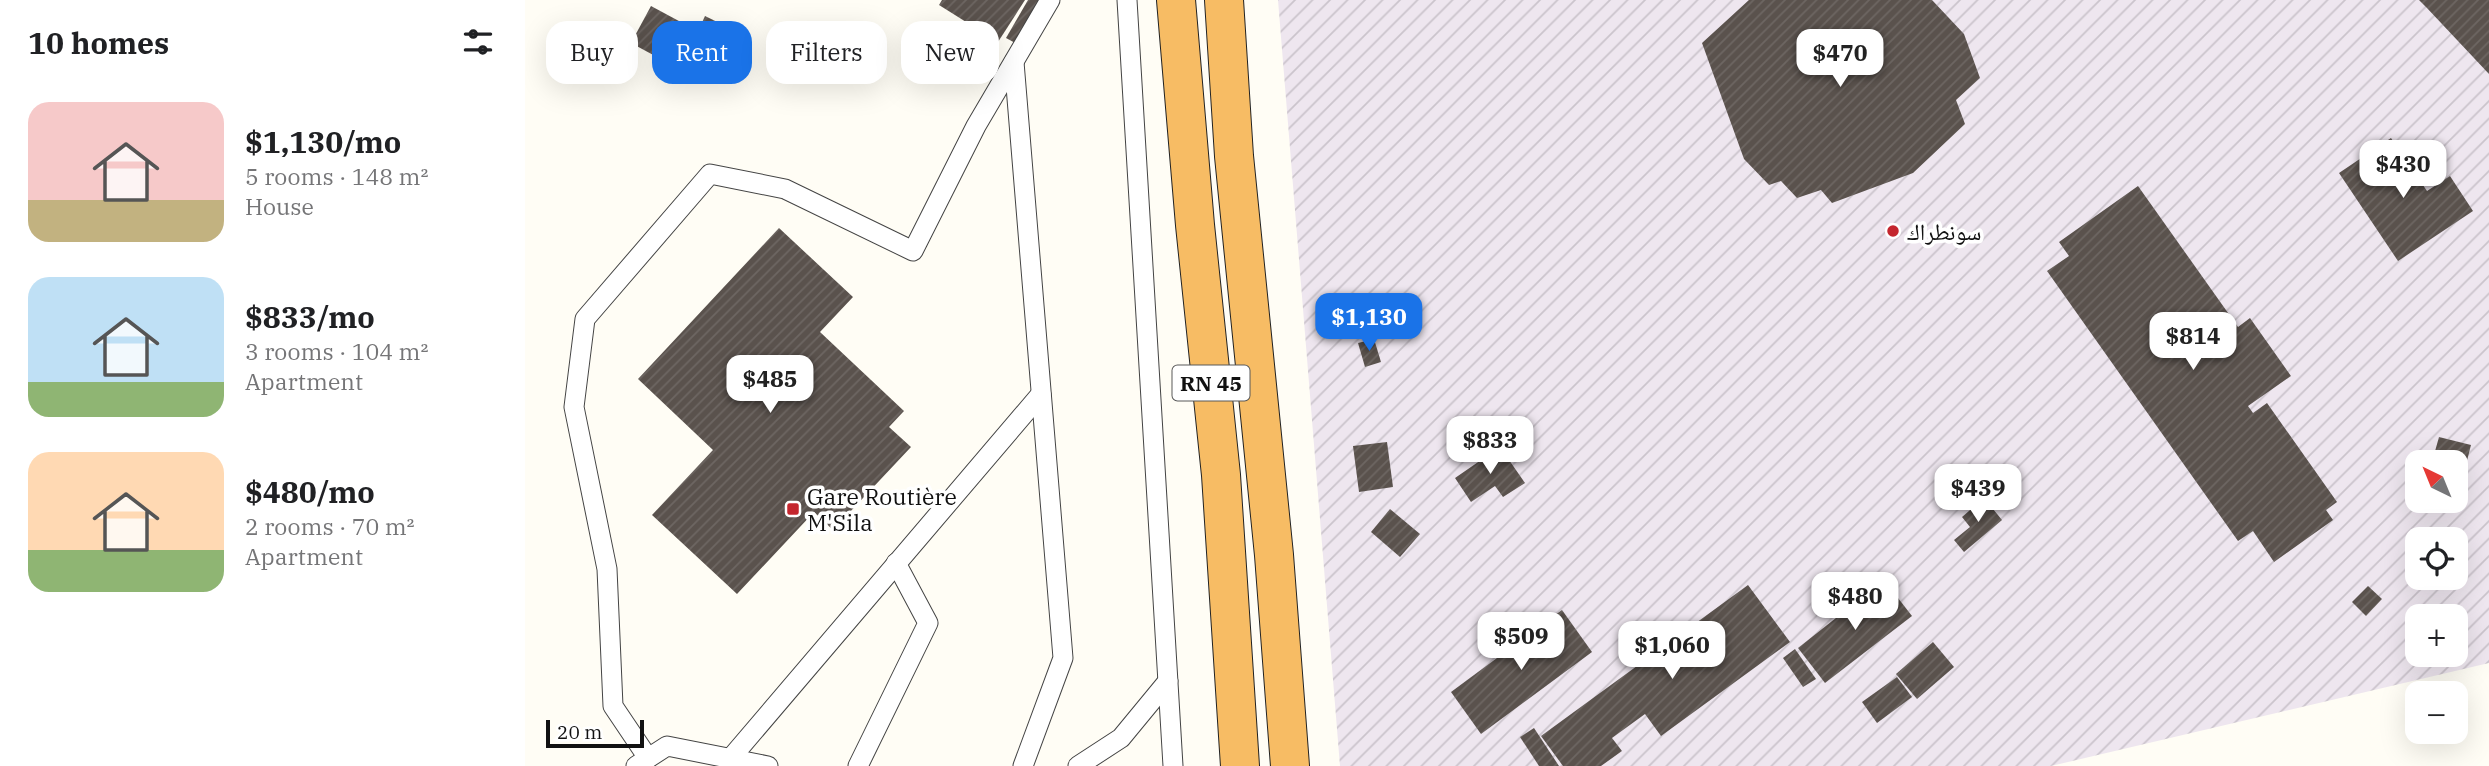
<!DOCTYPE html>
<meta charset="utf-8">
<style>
:root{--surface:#fff;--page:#f2f2f2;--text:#202124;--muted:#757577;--accent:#1a73e8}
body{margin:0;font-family:"IBM Plex Serif","Noto Naskh Arabic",serif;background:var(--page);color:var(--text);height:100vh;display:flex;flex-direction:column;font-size:26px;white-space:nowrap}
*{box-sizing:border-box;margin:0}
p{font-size:23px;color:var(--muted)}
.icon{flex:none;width:38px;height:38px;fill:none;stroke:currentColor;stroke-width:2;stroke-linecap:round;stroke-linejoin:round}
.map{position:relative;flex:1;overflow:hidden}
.details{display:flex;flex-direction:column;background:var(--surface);width:525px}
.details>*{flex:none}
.guide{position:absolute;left:21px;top:21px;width:665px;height:63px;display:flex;gap:14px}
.needle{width:46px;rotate:317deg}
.controls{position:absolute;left:1880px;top:450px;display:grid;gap:14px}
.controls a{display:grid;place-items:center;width:63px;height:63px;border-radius:14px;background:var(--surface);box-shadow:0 7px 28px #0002;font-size:35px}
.scale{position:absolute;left:21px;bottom:18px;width:98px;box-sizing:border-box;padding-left:7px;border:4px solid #111;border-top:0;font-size:19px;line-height:24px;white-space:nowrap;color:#111;-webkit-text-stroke:5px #fff;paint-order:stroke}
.price{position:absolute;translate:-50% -60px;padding:0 16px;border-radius:14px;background:#fff;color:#222;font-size:23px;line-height:46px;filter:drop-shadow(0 2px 4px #0008)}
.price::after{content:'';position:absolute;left:50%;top:42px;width:21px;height:16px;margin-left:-10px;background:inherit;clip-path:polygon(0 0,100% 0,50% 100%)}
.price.active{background:var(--accent);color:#fff}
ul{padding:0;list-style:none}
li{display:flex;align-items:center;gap:21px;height:175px;padding:0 28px}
li span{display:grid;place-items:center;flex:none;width:196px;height:140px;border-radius:21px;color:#555}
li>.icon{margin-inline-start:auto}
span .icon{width:84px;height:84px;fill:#fffc;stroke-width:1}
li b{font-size:30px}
h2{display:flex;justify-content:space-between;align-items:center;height:84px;padding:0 28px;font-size:30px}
.chip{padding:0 24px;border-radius:21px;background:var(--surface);box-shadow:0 7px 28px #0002;font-size:24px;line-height:63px}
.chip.active{background:var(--accent);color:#fff}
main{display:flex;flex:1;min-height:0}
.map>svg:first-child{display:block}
.industrial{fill:url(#industrial-furrows);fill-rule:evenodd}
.building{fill:url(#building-hatch)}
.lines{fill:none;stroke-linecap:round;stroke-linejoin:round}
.service-casing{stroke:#444;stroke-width:21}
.trunk-casing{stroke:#222;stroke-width:40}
.service{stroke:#fff;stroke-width:19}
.trunk{stroke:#f7bc64;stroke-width:38}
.poi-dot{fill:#c4262e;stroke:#fff;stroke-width:2.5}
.labels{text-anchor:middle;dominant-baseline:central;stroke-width:7;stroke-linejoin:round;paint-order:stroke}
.shield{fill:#fff;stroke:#585858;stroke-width:2}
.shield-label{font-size:21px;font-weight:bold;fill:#111}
.poi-label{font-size:23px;fill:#111;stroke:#fff;text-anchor:start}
</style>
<main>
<section class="details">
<h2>10 homes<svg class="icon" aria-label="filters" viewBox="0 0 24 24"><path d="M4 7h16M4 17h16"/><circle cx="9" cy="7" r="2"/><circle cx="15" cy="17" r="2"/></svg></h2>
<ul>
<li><span style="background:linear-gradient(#f6c9c9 70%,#c2b280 0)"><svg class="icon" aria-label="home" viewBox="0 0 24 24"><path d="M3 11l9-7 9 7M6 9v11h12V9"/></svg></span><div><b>$1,130/mo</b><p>5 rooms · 148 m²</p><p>House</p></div></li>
<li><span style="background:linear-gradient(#bfe0f5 75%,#8fb573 0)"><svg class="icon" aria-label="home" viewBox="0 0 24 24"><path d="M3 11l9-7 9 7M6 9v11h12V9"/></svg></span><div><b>$833/mo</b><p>3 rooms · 104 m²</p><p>Apartment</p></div></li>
<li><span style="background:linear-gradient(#ffd9b3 70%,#8fb573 0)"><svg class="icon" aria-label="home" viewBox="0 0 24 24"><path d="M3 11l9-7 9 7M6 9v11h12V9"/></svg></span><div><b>$480/mo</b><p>2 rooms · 70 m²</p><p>Apartment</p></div></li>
</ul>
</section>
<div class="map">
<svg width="1964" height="766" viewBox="0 0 1964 766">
<defs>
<pattern id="industrial-furrows" width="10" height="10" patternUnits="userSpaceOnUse" patternTransform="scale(1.75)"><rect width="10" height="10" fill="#eee6ef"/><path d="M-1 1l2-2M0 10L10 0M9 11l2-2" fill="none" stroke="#cbc4cc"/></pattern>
<pattern id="building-hatch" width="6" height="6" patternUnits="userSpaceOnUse" patternTransform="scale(1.75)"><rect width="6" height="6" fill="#5a524d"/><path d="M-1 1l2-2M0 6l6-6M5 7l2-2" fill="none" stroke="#6d6662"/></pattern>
</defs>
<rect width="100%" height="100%" fill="#fffdf5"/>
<path class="industrial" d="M753,0H1964V663L1526,766H815ZM1892,462H1930V500H1892ZM1892,539H1930V578H1892ZM1892,616H1930V654H1892Z"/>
<g class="building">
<polygon points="417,0 500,0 473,42 414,5"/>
<polygon points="503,0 515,0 494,45 481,38"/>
<polygon points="1224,0 1407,0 1439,34 1455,78 1431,100 1440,124 1388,173 1307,203 1296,190 1272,198 1256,181 1244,185 1219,159 1177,43"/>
<polygon points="1894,0 1964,0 1964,74 1901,7"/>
<polygon points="126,6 165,27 145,64 106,43"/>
<polygon points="180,16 219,35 200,74 162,56"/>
<polygon points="1866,138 1902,191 1925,176 1948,211 1873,261 1814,173"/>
<polygon points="1613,186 1713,327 1725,318 1766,376 1723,406 1728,413 1742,403 1812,502 1801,510 1808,520 1749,562 1728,531 1713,541 1522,271 1544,256 1534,242"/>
<polygon points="254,228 328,297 295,332 379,411 364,427 386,447 308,530 289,512 212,594 127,515 188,450 113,379"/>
<polygon points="849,339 856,362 840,367 833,343"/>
<polygon points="1914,437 1946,445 1934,492 1930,491 1930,462 1907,462"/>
<polygon points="862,442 868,487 834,492 828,446"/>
<polygon points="975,447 1000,483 978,497 970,486 946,502 930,478"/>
<polygon points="1459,498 1477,520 1439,552 1429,540 1445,527 1437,517"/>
<polygon points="865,509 895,534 875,557 846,532"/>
<polygon points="1359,580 1387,616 1300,683 1273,648"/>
<polygon points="1223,585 1265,642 1136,736 1120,714 1087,738 1097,751 1076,766 1038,766 1016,736"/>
<polygon points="1843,586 1857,599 1841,616 1827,602"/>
<polygon points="1037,610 1067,652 956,734 926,692"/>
<polygon points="1408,642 1429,667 1392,699 1371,674"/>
<polygon points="1270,649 1291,679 1278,687 1258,658"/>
<polygon points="1372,677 1387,697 1352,723 1337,702"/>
<polygon points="1009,728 1034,766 1014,766 995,737"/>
</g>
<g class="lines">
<g class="service-casing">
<g id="service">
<polyline points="602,0 648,766"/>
<polyline points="489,62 538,658 498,766"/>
<polyline points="123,758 88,706 82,569 49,407 60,319 185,174 260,189 388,251 451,126 525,0"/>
<polyline points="205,759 516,394"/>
<polyline points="111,766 142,746 243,766"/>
<polyline points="333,766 403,623 371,563"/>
<polyline points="553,766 596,738 643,681"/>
</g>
</g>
<g class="trunk-casing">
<g id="trunk">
<polyline points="651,0 670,225 696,475 715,766"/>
<polyline points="699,0 709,156 749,555 765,766"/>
</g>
</g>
<use href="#service" class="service"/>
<use href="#trunk" class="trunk"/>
</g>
<g class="poi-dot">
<circle cx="1368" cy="231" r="7"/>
<rect x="261" y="502" width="14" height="14" rx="3.5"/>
</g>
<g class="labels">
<rect class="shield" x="647.5" y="365.5" width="77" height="35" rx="5"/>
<g class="shield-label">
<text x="686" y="383">RN 45</text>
</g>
<g class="poi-label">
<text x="1382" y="231">سونطراك</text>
<text x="282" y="496">Gare Routière<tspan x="282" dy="26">M'Sila</tspan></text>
</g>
</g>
</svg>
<div class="controls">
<a><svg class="needle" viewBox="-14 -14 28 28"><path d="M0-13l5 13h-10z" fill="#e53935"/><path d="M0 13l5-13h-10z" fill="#757577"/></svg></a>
<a><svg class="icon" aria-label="locate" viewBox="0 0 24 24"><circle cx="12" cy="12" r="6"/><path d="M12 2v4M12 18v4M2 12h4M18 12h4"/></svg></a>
<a>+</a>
<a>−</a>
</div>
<div class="scale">20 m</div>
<b class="price" style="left:1315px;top:89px">$470</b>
<b class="price" style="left:1878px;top:200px">$430</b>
<b class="price active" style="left:844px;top:353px">$1,130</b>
<b class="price" style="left:1668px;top:372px">$814</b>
<b class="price" style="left:245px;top:415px">$485</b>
<b class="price" style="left:965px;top:476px">$833</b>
<b class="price" style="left:1453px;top:524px">$439</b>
<b class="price" style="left:1330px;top:632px">$480</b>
<b class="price" style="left:996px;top:672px">$509</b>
<b class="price" style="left:1147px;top:681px">$1,060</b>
<div class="guide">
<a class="chip">Buy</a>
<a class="chip active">Rent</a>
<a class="chip">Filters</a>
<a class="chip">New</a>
</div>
</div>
</main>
